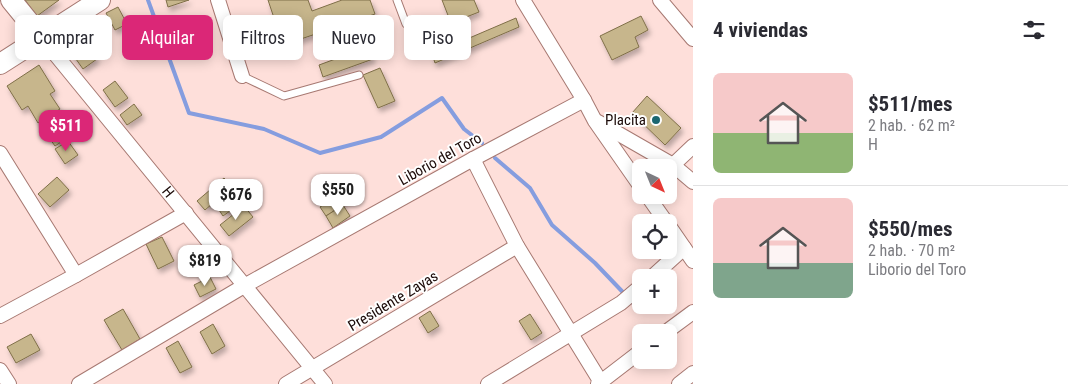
<!DOCTYPE html>
<html lang="es">
<meta charset="utf-8">
<style>
:root{--surface:#fff;--page:#f2f2f3;--text:#2b2b33;--muted:#7c7c81;--line:#e1e1e2;--accent:#db2777}
body{margin:0;font-family:"Roboto Condensed",sans-serif;background:var(--page);color:var(--text);height:100vh;display:flex;flex-direction:column;font-size:19px;white-space:nowrap}
*{box-sizing:border-box;margin:0}
p{font-size:16px;color:var(--muted)}
.icon{flex:none;width:28px;height:28px;fill:none;stroke:currentColor;stroke-width:2;stroke-linecap:round;stroke-linejoin:round}
.map{position:relative;flex:1;overflow:hidden}
.drawer{display:flex;flex-direction:column;background:var(--surface);width:375px}
.drawer>*{flex:none}
.banner{position:absolute;left:15px;top:15px;width:475px;height:45px;display:flex;gap:10px}
.needle{width:32px;rotate:137deg}
.controls{position:absolute;left:632px;top:159px;display:grid;gap:10px}
.controls a{display:grid;place-items:center;width:45px;height:45px;border-radius:8px;background:var(--surface);box-shadow:0 2px 12px #0003;font-size:25px}
.price{position:absolute;translate:-50% -42px;padding:0 11px;border-radius:10px;background:#fff;color:#222;font-size:16px;line-height:32px;filter:drop-shadow(0 1px 2px #0008)}
.price::after{content:'';position:absolute;left:50%;top:30px;width:15px;height:11px;margin-left:-8px;background:inherit;clip-path:polygon(0 0,100% 0,50% 100%)}
.price.active{background:var(--accent);color:#fff}
ul{padding:0;list-style:none}
li{display:flex;align-items:center;gap:15px;height:125px;padding:0 20px}
li+li{border-top:1px solid var(--line)}
li span{display:grid;place-items:center;flex:none;width:140px;height:100px;border-radius:8px;color:#555}
li>.icon{margin-inline-start:auto}
span .icon{width:60px;height:60px;fill:#fffc;stroke-width:1}
li b{font-size:21px}
h2{display:flex;justify-content:space-between;align-items:center;height:60px;padding:0 20px;font-size:21px}
.pill{padding:0 18px;border-radius:8px;background:var(--surface);box-shadow:0 2px 12px #0003;font-size:18px;line-height:45px}
.pill.active{background:var(--accent);color:#fff}
main{display:flex;flex:1;min-height:0}
.map>svg:first-child{display:block}
.lines{fill:none;stroke-linecap:round;stroke-linejoin:round}
.stream{stroke:#859ddf;stroke-width:4}
.building{fill:#c7b68c;stroke:#7f6f48;filter:url(#shadow)}
.service-casing{stroke:#a77972;stroke-width:9}
.minor-casing{stroke:#a77972;stroke-width:16}
.secondary-casing{stroke:#a77972;stroke-width:22}
.service{stroke:#fff;stroke-width:7}
.minor{stroke:#fff;stroke-width:14}
.secondary{stroke:#fff;stroke-width:20}
.poi-dot{fill:#1b6670;stroke:#fff;stroke-width:2}
.labels{text-anchor:middle;dominant-baseline:central;stroke-width:4;stroke-linejoin:round;paint-order:stroke}
.poi-label{font-size:15px;fill:#1b0a08;stroke:#fff;text-anchor:end}
.street-label{font-size:15px;fill:#1b0a08;stroke:#fff}
</style>
<main>
<div class="map">
<svg width="693" height="384" viewBox="0 0 693 384">
<defs>
<filter id="shadow"><feDropShadow dx="2.5" dy="4" stdDeviation="2.5" flood-color="#0004"/></filter>
</defs>
<rect width="100%" height="100%" fill="#fedfda"/>
<g class="lines">
<g class="stream">
<polyline points="148,0 189,113 264,129 320,153 381,137 442,98 464,129 482,143"/>
<polyline points="495,158 530,188 552,225 595,263 638,308"/>
</g>
</g>
<g class="building">
<polygon points="25,0 59,0 37,16"/>
<polygon points="166,0 189,0 168,7"/>
<polygon points="268,0 308,0 312,11 342,0 370,0 375,14 283,45"/>
<polygon points="442,0 474,0 479,12 451,23"/>
<polygon points="118,7 127,24 115,30 106,13"/>
<polygon points="641,16 648,30 635,37 639,47 612,60 600,36"/>
<polygon points="516,18 519,27 435,63 432,54"/>
<polygon points="428,23 435,42 424,46 417,27"/>
<polygon points="80,35 97,59 83,69 66,45"/>
<polygon points="368,47 373,59 323,77 319,65"/>
<polygon points="39,65 55,91 50,94 60,109 38,123 28,106 22,110 7,86"/>
<polygon points="380,68 395,101 378,108 363,75"/>
<polygon points="115,81 128,98 115,107 103,90"/>
<polygon points="647,96 681,128 665,145 632,113"/>
<polygon points="134,104 142,115 127,125 120,115"/>
<polygon points="58,124 67,138 55,146 45,132"/>
<polygon points="68,141 78,155 65,164 55,149"/>
<polygon points="57,177 69,190 50,207 38,194"/>
<polygon points="224,178 232,187 205,210 197,201"/>
<polygon points="336,196 343,205 326,216 320,207"/>
<polygon points="237,198 241,203 223,216 219,210"/>
<polygon points="343,205 350,216 333,228 326,216"/>
<polygon points="244,206 253,217 229,236 220,225"/>
<polygon points="162,237 174,261 158,269 146,244"/>
<polygon points="210,277 216,289 200,297 194,285"/>
<polygon points="123,309 140,339 122,350 104,320"/>
<polygon points="430,311 439,326 428,333 419,318"/>
<polygon points="530,314 542,333 531,340 519,321"/>
<polygon points="213,324 225,346 212,354 200,332"/>
<polygon points="31,334 40,350 16,363 7,347"/>
<polygon points="178,341 192,367 180,373 166,348"/>
</g>
<g class="lines">
<g class="service-casing">
<g id="service">
<polyline points="397,0 406,24"/>
<polyline points="242,76 284,96 359,75"/>
</g>
</g>
<g class="minor-casing">
<g id="minor">
<polyline points="218,0 242,76"/>
<polyline points="523,0 584,100 595,121 641,187"/>
<polyline points="660,0 693,39"/>
<path id="s1" d="M42,38L325,384"/>
<polyline points="598,122 673,165 693,182"/>
<polyline points="0,153 76,275"/>
<polyline points="473,159 517,246 602,384"/>
<polyline points="673,165 693,146"/>
<polyline points="647,195 666,222"/>
<polyline points="669,226 693,261"/>
<polyline points="651,278 684,248"/>
<polyline points="0,316 76,275 186,213"/>
<polyline points="666,332 693,312"/>
<polyline points="0,370 9,384"/>
<polyline points="79,384 244,286 473,159 584,100"/>
<polyline points="286,384 517,246"/>
<polyline points="488,384 621,303 641,286"/>
<polyline points="598,384 641,351"/>
<polyline points="679,384 693,373"/>
</g>
</g>
<g class="secondary-casing">
<g id="secondary">
<polyline points="11,0 42,38"/>
<polyline points="0,64 100,0"/>
</g>
</g>
<use href="#service" class="service"/>
<use href="#minor" class="minor"/>
<use href="#secondary" class="secondary"/>
</g>
<circle class="poi-dot" cx="656" cy="120" r="5"/>
<g class="labels">
<g class="poi-label">
<text x="646" y="120">Placita</text>
</g>
<g class="street-label">
<text transform="translate(440 159) rotate(-29)">Liborio del Toro</text>
<text stroke="none"><textPath href="#s1" startOffset="199">H</textPath></text>
<text transform="translate(393 301) rotate(-31)">Presidente Zayas</text>
</g>
</g>
</svg>
<div class="controls">
<a><svg class="needle" viewBox="-14 -14 28 28"><path d="M0-13l5 13h-10z" fill="#e53935"/><path d="M0 13l5-13h-10z" fill="#7c7c81"/></svg></a>
<a><svg class="icon" aria-label="locate" viewBox="0 0 24 24"><circle cx="12" cy="12" r="6"/><path d="M12 2v4M12 18v4M2 12h4M18 12h4"/></svg></a>
<a>+</a>
<a>−</a>
</div>
<b class="price active" style="left:66px;top:152px">$511</b>
<b class="price" style="left:338px;top:216px">$550</b>
<b class="price" style="left:236px;top:221px">$676</b>
<b class="price" style="left:205px;top:287px">$819</b>
<div class="banner">
<a class="pill">Comprar</a>
<a class="pill active">Alquilar</a>
<a class="pill">Filtros</a>
<a class="pill">Nuevo</a>
<a class="pill">Piso</a>
</div>
</div>
<section class="drawer">
<h2>4 viviendas<svg class="icon" aria-label="filters" viewBox="0 0 24 24"><path d="M4 7h16M4 17h16"/><circle cx="9" cy="7" r="2"/><circle cx="15" cy="17" r="2"/></svg></h2>
<ul>
<li><span style="background:linear-gradient(#f6c9c9 60%,#8fb573 0)"><svg class="icon" aria-label="home" viewBox="0 0 24 24"><path d="M3 11l9-7 9 7M6 9v11h12V9"/></svg></span><div><b>$511/mes</b><p>2 hab. · 62 m²</p><p>H</p></div></li>
<li><span style="background:linear-gradient(#f6c9c9 65%,#7fa58c 0)"><svg class="icon" aria-label="home" viewBox="0 0 24 24"><path d="M3 11l9-7 9 7M6 9v11h12V9"/></svg></span><div><b>$550/mes</b><p>2 hab. · 70 m²</p><p>Liborio del Toro</p></div></li>
</ul>
</section>
</main>
